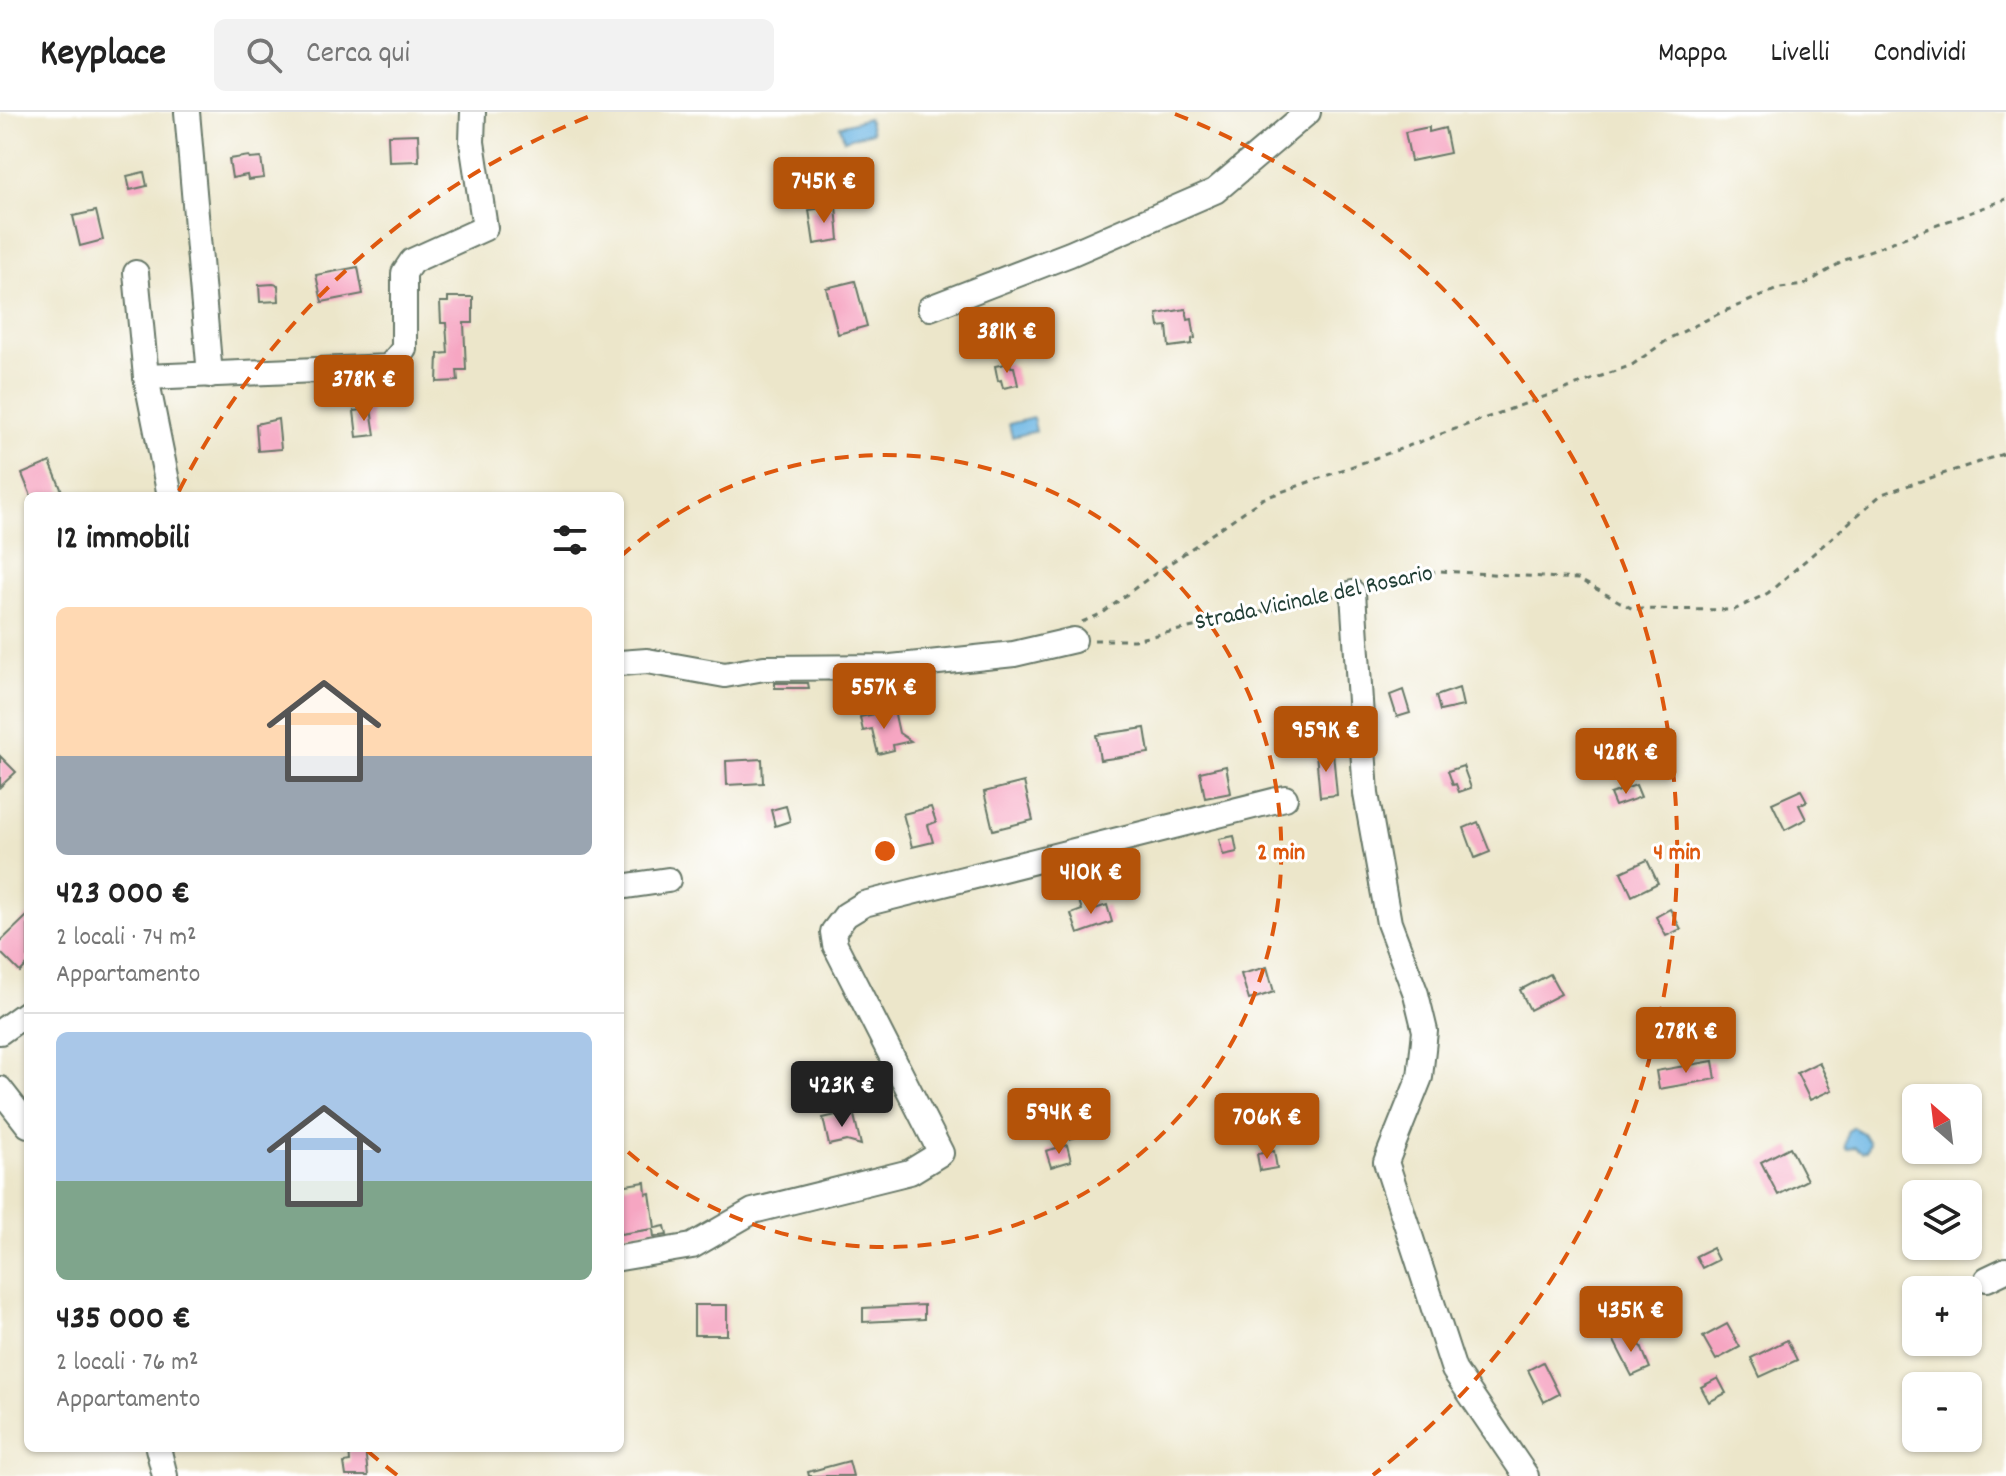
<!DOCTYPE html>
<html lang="it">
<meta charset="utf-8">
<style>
:root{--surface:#fff;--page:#f2f2f2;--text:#222;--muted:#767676;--line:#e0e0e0;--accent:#b45309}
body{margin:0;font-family:Dekko,sans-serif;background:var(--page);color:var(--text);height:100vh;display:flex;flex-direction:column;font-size:30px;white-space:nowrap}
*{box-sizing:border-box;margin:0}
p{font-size:26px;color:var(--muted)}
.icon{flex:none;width:44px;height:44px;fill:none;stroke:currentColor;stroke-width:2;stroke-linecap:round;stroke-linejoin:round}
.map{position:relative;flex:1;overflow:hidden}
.side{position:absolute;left:24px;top:380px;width:600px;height:960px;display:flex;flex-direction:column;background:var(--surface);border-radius:12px;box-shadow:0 2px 6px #0004}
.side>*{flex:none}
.needle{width:52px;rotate:332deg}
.tools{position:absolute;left:1902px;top:972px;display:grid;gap:16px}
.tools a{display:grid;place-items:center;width:80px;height:80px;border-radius:12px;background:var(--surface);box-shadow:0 2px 6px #0004;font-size:40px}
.price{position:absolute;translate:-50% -68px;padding:0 18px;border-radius:8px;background:var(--accent);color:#fff;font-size:26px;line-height:52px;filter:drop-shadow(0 2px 4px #0008)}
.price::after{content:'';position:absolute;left:50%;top:48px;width:24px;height:18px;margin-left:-12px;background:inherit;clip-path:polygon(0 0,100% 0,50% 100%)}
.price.active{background:#222;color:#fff}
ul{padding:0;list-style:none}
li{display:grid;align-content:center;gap:16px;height:424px;padding:0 32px}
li+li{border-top:2px solid var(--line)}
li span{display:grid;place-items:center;height:248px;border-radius:12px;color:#555}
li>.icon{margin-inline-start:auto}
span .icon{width:144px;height:144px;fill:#fffc;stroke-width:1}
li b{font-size:34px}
h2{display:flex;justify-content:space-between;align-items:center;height:96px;padding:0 32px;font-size:34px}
header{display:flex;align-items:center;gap:48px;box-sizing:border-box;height:112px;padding:0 40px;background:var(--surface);border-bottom:2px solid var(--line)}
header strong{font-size:38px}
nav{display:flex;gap:44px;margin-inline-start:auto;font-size:28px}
.search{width:560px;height:72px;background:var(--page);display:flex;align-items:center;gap:20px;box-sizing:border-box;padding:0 28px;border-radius:12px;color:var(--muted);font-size:30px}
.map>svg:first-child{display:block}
.water{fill:#6ab5e3;stroke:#44798c;stroke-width:2}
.building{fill:#f6a6c2}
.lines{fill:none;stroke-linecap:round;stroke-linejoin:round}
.minor-casing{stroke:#677868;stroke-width:28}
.path{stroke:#677868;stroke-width:3;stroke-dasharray:6 6;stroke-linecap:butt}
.minor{stroke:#fff;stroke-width:24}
.ring{fill:none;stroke:#de580e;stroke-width:4;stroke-dasharray:14 10}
.labels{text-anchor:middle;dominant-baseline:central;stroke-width:6;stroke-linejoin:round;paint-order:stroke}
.street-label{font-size:24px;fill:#1f3d34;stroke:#fff}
.centre{fill:#de580e;stroke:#fff;stroke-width:4}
.ring-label{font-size:24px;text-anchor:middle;font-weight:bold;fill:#de580e;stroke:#fff;stroke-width:6;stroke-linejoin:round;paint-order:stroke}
</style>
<header>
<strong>Keyplace</strong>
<div class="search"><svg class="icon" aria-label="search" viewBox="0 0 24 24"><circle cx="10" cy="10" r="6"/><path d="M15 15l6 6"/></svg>Cerca qui</div>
<nav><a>Mappa</a><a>Livelli</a><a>Condividi</a></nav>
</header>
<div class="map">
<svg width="2006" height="1364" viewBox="0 0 2006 1364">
<rect width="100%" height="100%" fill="#fff"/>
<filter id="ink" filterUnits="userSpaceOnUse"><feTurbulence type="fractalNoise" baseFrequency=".0125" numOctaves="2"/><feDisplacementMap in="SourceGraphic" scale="16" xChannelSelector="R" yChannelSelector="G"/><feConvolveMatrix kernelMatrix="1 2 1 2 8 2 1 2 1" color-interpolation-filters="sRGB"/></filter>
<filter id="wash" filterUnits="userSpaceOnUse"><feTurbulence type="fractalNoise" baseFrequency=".006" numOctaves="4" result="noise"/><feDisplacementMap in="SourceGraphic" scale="32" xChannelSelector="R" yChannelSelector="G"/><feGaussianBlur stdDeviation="1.8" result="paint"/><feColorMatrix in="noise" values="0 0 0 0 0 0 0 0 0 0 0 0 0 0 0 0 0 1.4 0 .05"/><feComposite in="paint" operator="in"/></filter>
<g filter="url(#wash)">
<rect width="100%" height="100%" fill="#ece6ca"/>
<g class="water">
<polygon points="868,6 872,20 844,28 840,14"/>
<polygon points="1033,306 1036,319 1012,325 1009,312"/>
<polygon points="1852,1015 1863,1021 1869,1031 1866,1039 1862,1040 1855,1035 1847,1037 1845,1034 1847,1020"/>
</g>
<g id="blocks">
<g class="building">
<polygon points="1429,15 1429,20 1445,16 1450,41 1411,49 1405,20"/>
<polygon points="418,22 419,49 389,50 388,23"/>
<polygon points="249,44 250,47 261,46 264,66 248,68 247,63 232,66 229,47"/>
<polygon points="144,60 147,74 130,78 127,64"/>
<polygon points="836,94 839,128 814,132 809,98"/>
<polygon points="96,99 103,128 80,134 73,104"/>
<polygon points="358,155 363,182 322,190 316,163"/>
<polygon points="855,169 867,214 838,222 826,176"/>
<polygon points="273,172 278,173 279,189 260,190 259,173"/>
<polygon points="448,185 473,185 473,211 464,211 466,258 457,258 458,269 437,270 438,242 448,241 446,211 441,211 440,190 448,190"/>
<polygon points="1186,197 1188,208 1192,207 1195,226 1192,227 1192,232 1169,235 1167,214 1159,215 1157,202"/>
<polygon points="1010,251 1011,255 1014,255 1018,273 1003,276 1001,268 998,269 995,254"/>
<polygon points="371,297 375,323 357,325 354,299"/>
<polygon points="278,307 281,337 258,339 256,312"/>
<polygon points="50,350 64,384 31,384 22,362"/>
<polygon points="922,567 925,587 896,592 893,570"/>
<polygon points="775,571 808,571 809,576 775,576"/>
<polygon points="1459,576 1463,594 1440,599 1436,584"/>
<polygon points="1403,578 1410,601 1397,605 1390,583"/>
<polygon points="894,598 899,621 911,629 893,633 894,638 878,642 872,617 863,619 860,605"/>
<polygon points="1145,616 1149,641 1100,648 1096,623"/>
<polygon points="1333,640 1337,683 1320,685 1316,641"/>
<polygon points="0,644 16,660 0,675"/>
<polygon points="762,647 763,671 727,673 726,649"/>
<polygon points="1226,654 1231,681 1205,686 1200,660"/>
<polygon points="1463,654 1471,676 1459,680 1456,672 1453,673 1448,659"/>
<polygon points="1024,670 1033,708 993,718 984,680"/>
<polygon points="1636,673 1641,685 1615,694 1610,682"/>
<polygon points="1801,678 1807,689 1799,693 1806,707 1785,718 1772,691"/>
<polygon points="786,694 790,709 775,714 771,698"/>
<polygon points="931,695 936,710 928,713 933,730 912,735 903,702"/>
<polygon points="1478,710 1490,740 1475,746 1464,716"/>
<polygon points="1234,724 1237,740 1223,743 1219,727"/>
<polygon points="1647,748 1658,771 1632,784 1621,760"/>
<polygon points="1091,785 1095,797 1107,793 1112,810 1078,822 1071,802 1082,798 1079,789"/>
<polygon points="1670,797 1681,817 1666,824 1656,805"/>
<polygon points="28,803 28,852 20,860 0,840 0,830"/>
<polygon points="1267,855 1274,880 1249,888 1241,862"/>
<polygon points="1550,862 1561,882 1530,898 1520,878"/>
<polygon points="1713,949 1716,967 1659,977 1656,959"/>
<polygon points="1819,950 1832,978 1810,988 1797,961"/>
<polygon points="1095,990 1102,1018 1065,1028 1058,1000"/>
<polygon points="853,999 861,1033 847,1029 829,1033 823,1006"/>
<polygon points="1067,1033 1071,1049 1051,1055 1046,1039"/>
<polygon points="1790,1035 1807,1068 1778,1083 1761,1050"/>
<polygon points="1274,1039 1277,1056 1260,1059 1257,1042"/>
<polygon points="645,1070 646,1082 650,1081 655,1116 665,1114 667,1123 654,1125 653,1117 620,1122 620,1074"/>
<polygon points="1712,1136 1718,1148 1702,1156 1696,1144"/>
<rect x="694" y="1193" width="33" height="30"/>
<polygon points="924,1193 924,1207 863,1210 863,1196"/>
<polygon points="1727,1212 1740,1235 1716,1248 1703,1225"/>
<polygon points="1627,1219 1634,1235 1640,1232 1650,1256 1632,1264 1612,1225"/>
<polygon points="1787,1228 1797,1248 1760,1265 1751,1246"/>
<polygon points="1543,1250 1559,1282 1544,1290 1528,1258"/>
<polygon points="1718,1266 1726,1281 1709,1290 1701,1275"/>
<polygon points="365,1336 368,1364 346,1364 344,1351 350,1350 349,1338"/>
<polygon points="849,1349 853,1364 809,1364 808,1360"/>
</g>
</g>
</g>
<g filter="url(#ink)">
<use href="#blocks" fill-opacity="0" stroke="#677868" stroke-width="2"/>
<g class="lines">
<g class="minor-casing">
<g id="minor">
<polyline points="187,0 210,263"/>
<polyline points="136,161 146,265 170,384"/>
<polyline points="930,196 1070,142 1215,79 1308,0"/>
<polyline points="146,265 389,255 404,237 404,161 412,149 485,116 472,30 473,0"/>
<polyline points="1353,481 1366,682 1389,811 1416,882 1425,919 1420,965 1386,1050 1454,1258 1526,1364"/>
<polyline points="620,551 647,549 725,563 764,556 891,555 1014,542 1074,528"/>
<polyline points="620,775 668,768"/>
<polyline points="0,920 28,900"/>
<polyline points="0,977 28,1013"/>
<polyline points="620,1146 692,1134 753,1099 910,1060 941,1041 835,833 833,820 846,803 864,792 1285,686"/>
<polyline points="1987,1167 2006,1158"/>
<polyline points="158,1336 165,1364"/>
</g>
</g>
<g class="path">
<polyline points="1370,471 1440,459 1578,467 1633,497 1734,498 1768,481 1882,382 2006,341"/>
<polyline points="1082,510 1103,501 1139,473 1262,387 1632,253 1670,226 1718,202 1780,176 1804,173 1845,148 2006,87"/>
<polyline points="1094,528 1134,528 1334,484"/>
</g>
<use href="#minor" class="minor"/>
</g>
</g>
<g class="ring">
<path d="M620 445A396 396 0 1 1 620 1033"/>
<path d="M397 1363A792 792 0 0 1 365 1337M179 379A792 792 0 0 1 595 2M1175 2A792 792 0 0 1 1373 1363"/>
</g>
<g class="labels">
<g class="street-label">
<text transform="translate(1314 487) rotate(-12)">Strada Vicinale del Rosario</text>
</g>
</g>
<circle cx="885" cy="739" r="12" class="centre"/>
<g class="ring-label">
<text x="1281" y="747">2 min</text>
<text x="1677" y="747">4 min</text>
</g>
</svg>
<div class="tools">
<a><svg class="needle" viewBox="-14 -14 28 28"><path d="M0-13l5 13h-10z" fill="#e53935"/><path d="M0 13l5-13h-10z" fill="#767676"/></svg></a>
<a><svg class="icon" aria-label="layers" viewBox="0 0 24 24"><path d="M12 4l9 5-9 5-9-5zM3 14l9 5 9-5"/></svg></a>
<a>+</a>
<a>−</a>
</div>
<b class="price" style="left:824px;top:113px">745K €</b>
<b class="price" style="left:1007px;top:263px">381K €</b>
<b class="price" style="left:364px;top:311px">378K €</b>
<b class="price" style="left:884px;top:619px">557K €</b>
<b class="price" style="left:1326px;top:662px">959K €</b>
<b class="price" style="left:1626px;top:684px">428K €</b>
<b class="price" style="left:1091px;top:804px">410K €</b>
<b class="price" style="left:1686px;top:963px">278K €</b>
<b class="price active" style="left:842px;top:1017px">423K €</b>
<b class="price" style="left:1059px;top:1044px">594K €</b>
<b class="price" style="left:1267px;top:1049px">706K €</b>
<b class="price" style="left:1631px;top:1242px">435K €</b>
<section class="side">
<h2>12 immobili<svg class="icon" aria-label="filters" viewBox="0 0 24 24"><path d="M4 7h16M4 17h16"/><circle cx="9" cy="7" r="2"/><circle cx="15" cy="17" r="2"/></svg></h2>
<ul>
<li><span style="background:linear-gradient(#ffd9b3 60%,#9aa5b1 0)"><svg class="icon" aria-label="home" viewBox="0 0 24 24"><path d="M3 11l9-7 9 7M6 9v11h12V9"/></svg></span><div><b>423 000 €</b><p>2 locali · 74 m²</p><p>Appartamento</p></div></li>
<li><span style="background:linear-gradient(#a9c7e8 60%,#7fa58c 0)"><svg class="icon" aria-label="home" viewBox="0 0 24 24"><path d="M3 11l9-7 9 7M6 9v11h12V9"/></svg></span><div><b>435 000 €</b><p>2 locali · 76 m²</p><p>Appartamento</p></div></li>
</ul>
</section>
</div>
